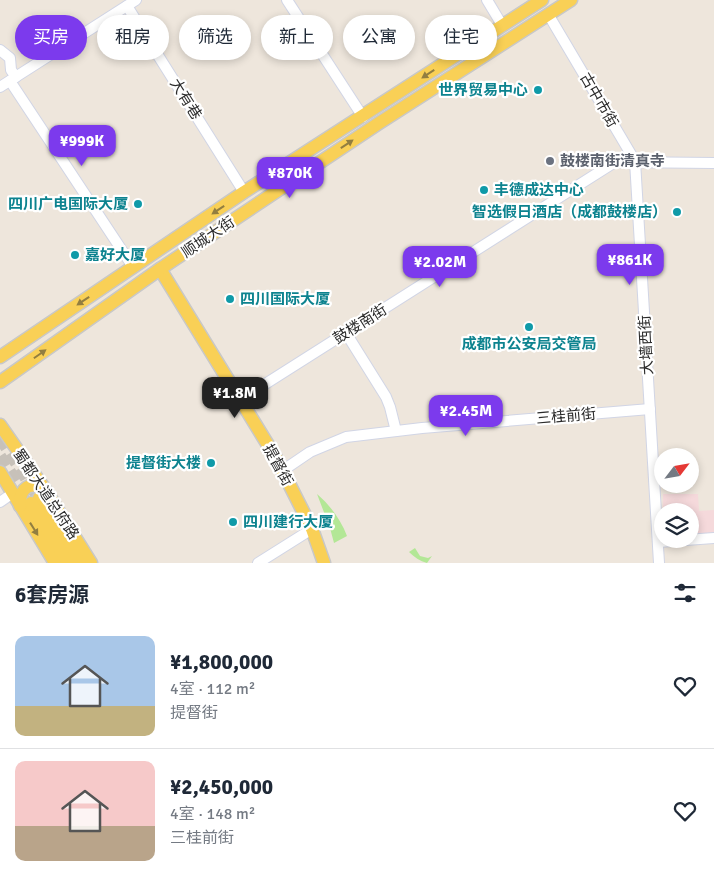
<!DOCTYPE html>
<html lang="zh">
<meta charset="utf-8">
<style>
:root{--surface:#fff;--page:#f2f2f3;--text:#1f2937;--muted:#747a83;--line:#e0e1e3;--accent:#7c3aed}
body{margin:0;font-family:Signika,"Noto Sans SC",sans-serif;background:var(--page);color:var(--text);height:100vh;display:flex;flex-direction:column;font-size:19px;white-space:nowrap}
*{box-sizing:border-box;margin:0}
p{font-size:16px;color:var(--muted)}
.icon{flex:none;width:28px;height:28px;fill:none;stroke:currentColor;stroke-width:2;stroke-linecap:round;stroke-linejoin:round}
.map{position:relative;height:563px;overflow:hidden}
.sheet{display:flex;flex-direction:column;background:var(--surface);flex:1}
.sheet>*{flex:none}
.top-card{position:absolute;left:15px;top:15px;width:685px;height:45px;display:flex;gap:10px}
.needle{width:32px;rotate:59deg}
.fabs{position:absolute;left:654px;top:448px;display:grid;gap:10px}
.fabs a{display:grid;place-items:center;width:45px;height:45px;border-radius:50%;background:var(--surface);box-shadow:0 2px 8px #0003;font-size:25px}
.price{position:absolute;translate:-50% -42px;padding:0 11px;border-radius:10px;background:var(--accent);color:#fff;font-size:16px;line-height:32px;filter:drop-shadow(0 1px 2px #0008)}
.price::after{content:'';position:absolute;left:50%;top:30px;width:15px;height:11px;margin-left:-8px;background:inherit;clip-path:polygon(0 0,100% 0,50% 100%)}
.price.on{background:#222;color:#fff}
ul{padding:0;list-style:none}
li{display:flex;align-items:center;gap:15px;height:125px;padding:0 15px}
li+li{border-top:1px solid var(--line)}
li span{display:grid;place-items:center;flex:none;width:140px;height:100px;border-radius:10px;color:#555}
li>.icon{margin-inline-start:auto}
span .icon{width:60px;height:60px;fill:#fffc;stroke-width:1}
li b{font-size:21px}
h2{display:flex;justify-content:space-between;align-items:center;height:60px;padding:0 15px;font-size:21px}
.chip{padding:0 18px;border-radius:22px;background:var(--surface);box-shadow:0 2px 8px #0003;font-size:18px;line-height:45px}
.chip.on{background:var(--accent);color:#fff}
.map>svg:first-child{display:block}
.medical{fill:#f5d9db}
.green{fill:#b3e796}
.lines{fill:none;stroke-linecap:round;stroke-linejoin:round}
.major-tunnel{stroke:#c7c1b9;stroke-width:12;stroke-dasharray:12 6;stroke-linecap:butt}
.minor-casing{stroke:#d1d5e5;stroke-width:12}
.major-casing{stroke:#c8c8c8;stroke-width:15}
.minor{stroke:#fff;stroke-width:10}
.major{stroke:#f9d056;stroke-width:12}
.oneway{fill:#927e40}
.culture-dot{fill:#0f9aa8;stroke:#fff;stroke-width:2}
.worship-dot{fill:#6b7280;stroke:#fff;stroke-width:2}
.labels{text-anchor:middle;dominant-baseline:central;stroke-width:4.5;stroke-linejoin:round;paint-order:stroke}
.culture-label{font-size:15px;font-weight:bold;fill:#0d838f;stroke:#fff;text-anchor:end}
.street-label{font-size:15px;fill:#2b2b2b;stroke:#fff}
.worship-label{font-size:15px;font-weight:bold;fill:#5b616d;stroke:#fff;text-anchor:start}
</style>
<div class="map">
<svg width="714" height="563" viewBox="0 0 714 563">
<rect width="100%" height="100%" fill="#eee6dc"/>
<polygon class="medical" points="663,494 698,494 699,511 714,510 714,535 690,536 690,511 662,511 662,537"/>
<g class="green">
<path d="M317,494C330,505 341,520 347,536L334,543L330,528Z"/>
<path d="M415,548L420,556L428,558L432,556L427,563C420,561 414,557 409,552Z"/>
</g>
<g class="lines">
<g class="major-tunnel">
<polyline points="0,438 36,494"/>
<polyline points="0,456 28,500"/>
</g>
<g class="minor-casing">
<g id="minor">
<polyline points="287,0 363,117"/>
<polyline points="487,0 502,25"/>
<polyline points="127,6 244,192"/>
<polyline points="548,14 635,161 659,563"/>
<polyline points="0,50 10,58 11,70 16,77"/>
<polyline points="10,81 133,267"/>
<polyline points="0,87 136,0"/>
<polyline points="346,333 386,397 390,407 396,431"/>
<polyline points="240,400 615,162 714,163"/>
<polyline points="282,471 310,452 346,437 422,428 650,409"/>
<polyline points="0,502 13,493"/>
<polyline points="658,542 714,538"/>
<polyline points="258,563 312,529"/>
</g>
</g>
<g class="major-casing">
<g id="major">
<polyline points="160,269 276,458 312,529 324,563"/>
<polyline points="0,357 244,192 542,0"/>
<polyline points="0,382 160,269 379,123 571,0"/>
<polyline points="0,425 46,491 91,563"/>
<polyline points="0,472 55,563"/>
<polyline points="39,498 80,563"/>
<polyline points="31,503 68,563"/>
<path d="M20,506C19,488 31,479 46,491"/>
</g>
</g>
<use href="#minor" class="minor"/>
<use href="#major" class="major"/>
</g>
<defs><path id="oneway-solid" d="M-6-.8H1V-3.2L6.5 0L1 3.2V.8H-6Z" transform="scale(1.25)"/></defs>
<g class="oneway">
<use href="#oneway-solid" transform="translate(428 74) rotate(147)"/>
<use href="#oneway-solid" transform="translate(347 144) rotate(-34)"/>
<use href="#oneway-solid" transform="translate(218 210) rotate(146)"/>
<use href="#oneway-solid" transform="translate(83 301) rotate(146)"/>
<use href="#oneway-solid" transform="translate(40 354) rotate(-35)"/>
<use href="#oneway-solid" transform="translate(34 529) rotate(58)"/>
</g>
<g class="culture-dot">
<circle cx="538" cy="90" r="5"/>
<circle cx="484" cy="190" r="5"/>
<circle cx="138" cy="204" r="5"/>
<circle cx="677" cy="212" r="5"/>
<circle cx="75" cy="255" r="5"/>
<circle cx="230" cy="299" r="5"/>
<circle cx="529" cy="327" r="5"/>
<circle cx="211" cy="463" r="5"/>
<circle cx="233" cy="522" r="5"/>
</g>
<circle class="worship-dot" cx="550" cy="161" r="5"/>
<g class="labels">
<g class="culture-label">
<text x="528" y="90">世界贸易中心</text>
<text x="494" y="190" text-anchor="start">丰德成达中心</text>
<text x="128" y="204">四川广电国际大厦</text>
<text x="667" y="212">智选假日酒店（成都鼓楼店）</text>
<text x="85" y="255" text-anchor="start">嘉好大厦</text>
<text x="240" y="299" text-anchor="start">四川国际大厦</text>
<text x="529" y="344" text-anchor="middle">成都市公安局交管局</text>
<text x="201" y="463">提督街大楼</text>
<text x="243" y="522" text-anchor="start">四川建行大厦</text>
</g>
<g class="street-label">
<text transform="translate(186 99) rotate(58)">大有巷</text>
<text transform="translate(599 100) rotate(60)">古中市街</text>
<text transform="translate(208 237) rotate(-34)">顺城大街</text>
<text transform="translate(360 324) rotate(-32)">鼓楼南街</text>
<text transform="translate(646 345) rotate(-93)">大墙西街</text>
<text transform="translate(566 416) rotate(-5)">三桂前街</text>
<text transform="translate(278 465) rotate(61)">提督街</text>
<text transform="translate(46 494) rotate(56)">蜀都大道总府路</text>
</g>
<g class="worship-label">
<text x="560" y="161">鼓楼南街清真寺</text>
</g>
</g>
</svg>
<div class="fabs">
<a><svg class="needle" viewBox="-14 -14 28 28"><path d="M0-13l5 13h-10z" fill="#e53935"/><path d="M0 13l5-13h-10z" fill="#747a83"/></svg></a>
<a><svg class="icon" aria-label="layers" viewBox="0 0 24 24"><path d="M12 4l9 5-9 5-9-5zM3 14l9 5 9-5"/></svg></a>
</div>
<b class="price" style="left:82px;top:167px">¥999K</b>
<b class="price" style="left:290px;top:199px">¥870K</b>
<b class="price" style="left:630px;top:286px">¥861K</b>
<b class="price" style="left:440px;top:288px">¥2.02M</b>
<b class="price on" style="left:235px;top:419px">¥1.8M</b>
<b class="price" style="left:466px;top:437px">¥2.45M</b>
<div class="top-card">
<a class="chip on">买房</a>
<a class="chip">租房</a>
<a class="chip">筛选</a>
<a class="chip">新上</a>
<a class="chip">公寓</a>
<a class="chip">住宅</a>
</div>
</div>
<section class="sheet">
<h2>6套房源<svg class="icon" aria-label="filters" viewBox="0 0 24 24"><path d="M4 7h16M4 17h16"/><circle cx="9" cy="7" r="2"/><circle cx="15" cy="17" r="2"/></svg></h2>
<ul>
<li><span style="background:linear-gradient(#a9c7e8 70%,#c2b280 0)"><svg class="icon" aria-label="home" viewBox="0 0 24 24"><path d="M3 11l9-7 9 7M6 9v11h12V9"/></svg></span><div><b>¥1,800,000</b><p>4室 · 112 m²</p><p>提督街</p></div><svg class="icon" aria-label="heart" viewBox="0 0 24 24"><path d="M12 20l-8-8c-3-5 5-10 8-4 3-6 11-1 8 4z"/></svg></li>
<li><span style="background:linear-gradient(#f6c9c9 65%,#b9a48a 0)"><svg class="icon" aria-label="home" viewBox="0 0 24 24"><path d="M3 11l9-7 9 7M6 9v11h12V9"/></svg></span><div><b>¥2,450,000</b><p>4室 · 148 m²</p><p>三桂前街</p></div><svg class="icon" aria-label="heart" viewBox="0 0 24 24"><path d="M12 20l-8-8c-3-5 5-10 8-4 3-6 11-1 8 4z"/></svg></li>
</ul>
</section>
